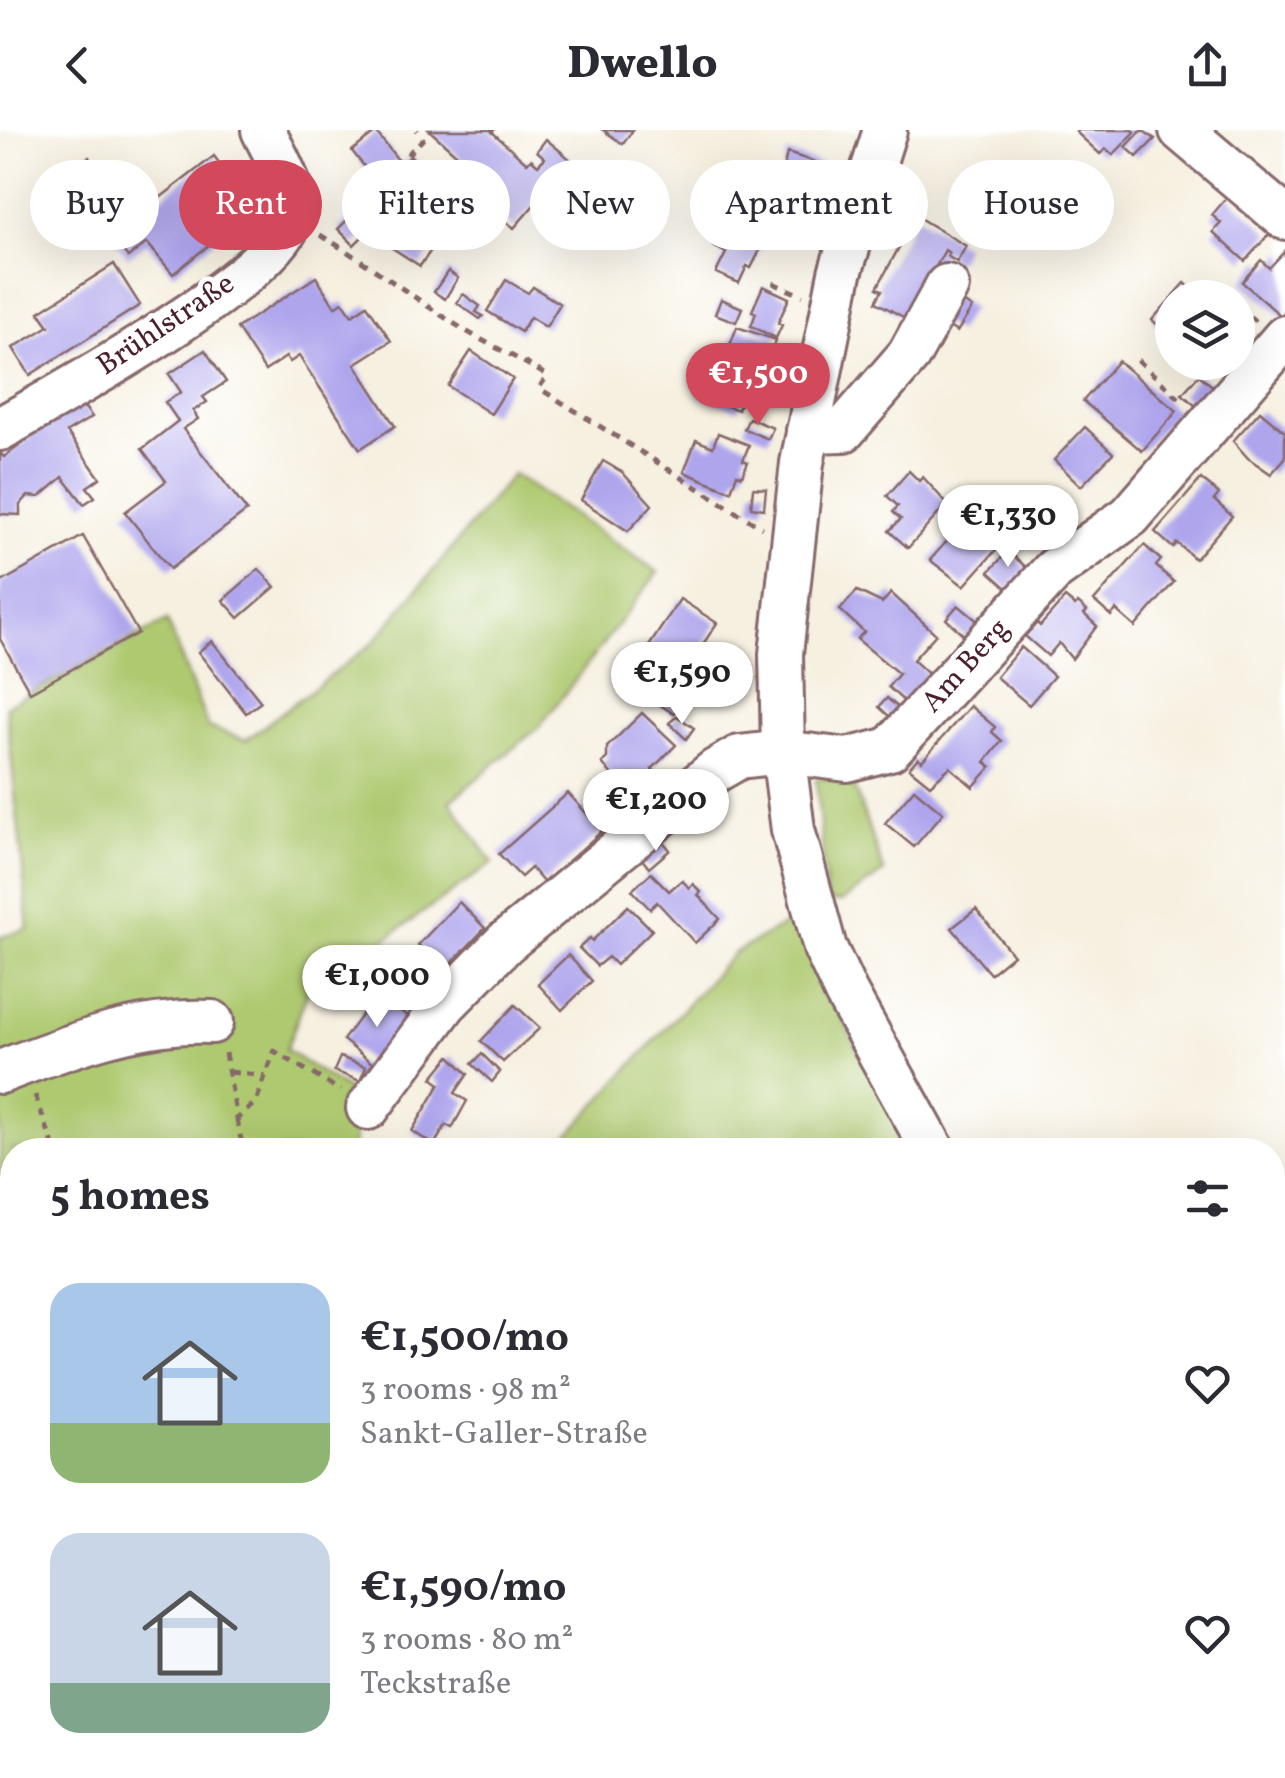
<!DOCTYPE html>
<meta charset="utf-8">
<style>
:root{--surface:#fff;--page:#f7f7f7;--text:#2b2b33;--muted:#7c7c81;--accent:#d1495b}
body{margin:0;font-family:Vollkorn,serif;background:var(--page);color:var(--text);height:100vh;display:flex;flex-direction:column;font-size:38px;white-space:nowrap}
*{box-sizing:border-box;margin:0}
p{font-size:32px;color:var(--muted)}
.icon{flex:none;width:55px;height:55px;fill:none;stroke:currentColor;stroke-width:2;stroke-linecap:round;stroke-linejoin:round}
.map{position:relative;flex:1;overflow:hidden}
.drawer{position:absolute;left:0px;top:1008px;width:1285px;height:642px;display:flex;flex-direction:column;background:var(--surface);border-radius:40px 40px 0 0;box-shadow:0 10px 40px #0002}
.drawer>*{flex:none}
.banner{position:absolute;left:30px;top:30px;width:1225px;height:90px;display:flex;gap:20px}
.fabs{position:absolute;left:1155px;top:150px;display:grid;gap:20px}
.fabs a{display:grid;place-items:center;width:100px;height:100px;border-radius:50%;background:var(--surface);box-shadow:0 10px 40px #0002;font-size:50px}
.price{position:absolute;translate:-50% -85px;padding:0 22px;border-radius:35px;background:#fff;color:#222;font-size:32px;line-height:65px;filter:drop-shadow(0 2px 5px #0008)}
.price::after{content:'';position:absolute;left:50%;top:60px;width:30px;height:22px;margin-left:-15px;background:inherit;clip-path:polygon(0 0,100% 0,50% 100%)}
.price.current{background:var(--accent);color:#fff}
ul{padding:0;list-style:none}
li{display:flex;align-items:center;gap:30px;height:250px;padding:0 50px}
li span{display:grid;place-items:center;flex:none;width:280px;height:200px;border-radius:30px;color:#555}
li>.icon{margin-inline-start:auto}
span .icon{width:120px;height:120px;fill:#fffc;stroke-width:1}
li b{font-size:42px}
h2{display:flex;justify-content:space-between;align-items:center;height:120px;padding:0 50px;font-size:42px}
.pill{padding:0 35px;border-radius:45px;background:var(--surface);box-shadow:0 10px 40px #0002;font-size:35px;line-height:90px}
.pill.current{background:var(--accent);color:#fff}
header{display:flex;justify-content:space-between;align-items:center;height:130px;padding:0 50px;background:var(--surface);font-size:45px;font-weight:800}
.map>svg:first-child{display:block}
.green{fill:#aec96f;stroke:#7c744d;stroke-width:2.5}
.building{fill:#afa5ed}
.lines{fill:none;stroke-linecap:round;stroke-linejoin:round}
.minor-casing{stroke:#86686a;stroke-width:48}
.path{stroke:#86686a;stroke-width:5;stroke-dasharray:8 8;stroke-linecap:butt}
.minor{stroke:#fff;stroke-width:42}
.labels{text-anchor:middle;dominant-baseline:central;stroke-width:10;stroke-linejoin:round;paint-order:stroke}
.street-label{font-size:30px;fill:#4a1f2b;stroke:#fff}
</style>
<header><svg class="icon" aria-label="back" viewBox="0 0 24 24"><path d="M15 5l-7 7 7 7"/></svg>Dwello<svg class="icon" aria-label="share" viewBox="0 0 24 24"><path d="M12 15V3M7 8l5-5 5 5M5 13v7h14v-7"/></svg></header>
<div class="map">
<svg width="1285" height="1648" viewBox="0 0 1285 1648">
<rect width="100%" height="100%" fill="#fff"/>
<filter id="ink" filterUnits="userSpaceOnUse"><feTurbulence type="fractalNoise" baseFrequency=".01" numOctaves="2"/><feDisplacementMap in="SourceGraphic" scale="20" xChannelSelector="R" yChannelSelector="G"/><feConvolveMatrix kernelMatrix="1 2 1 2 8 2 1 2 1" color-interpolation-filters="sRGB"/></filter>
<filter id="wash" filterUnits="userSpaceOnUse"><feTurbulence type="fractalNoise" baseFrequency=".0048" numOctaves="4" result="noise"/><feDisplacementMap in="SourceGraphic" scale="40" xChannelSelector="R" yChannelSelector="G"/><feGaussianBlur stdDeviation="2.25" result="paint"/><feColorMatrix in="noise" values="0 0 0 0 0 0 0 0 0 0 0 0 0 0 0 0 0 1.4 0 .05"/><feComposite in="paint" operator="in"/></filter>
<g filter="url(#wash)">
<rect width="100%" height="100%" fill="#f6f0e0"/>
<g class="green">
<polygon points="513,344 658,442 540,596 450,671 493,733 377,815 311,852 286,920 357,966 353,1020 12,1020 12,1460 0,1465 0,807 29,799 6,576 167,491 208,597 246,610 373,513"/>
<polygon points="849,642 884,742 841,772 827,771 816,650"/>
<polygon points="795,789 853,911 915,1020 555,1020 734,823"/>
<polygon points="1273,1507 1285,1528 1285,1648 0,1648 0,1628 12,1623 12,1638 1272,1638"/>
</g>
<g id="blocks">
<g class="building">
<polygon points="429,0 494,0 492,2 527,33 531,29 538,35 545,28 537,21 546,9 572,31 514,98 480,70 470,83 460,75 471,62 454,48 466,33"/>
<polygon points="603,0 633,0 623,14"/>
<polygon points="1078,0 1133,0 1135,2 1113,25 1106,19 1100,24 1076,2"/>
<polygon points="1142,0 1155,9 1137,27 1126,17"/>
<polygon points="376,2 398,30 374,49 352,21"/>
<polygon points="787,23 825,35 811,79 777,67"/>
<polygon points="214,26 231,49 201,72 225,102 173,144 147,113 128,127 111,106"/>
<polygon points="411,26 420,36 402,53 392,43"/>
<polygon points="89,27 96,40 72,55 64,42"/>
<polygon points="599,50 635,80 604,117 568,87"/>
<polygon points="1228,66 1270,103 1245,131 1213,102 1221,93 1212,85"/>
<polygon points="387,85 434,116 420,136 374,106"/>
<polygon points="916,86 966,116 957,132 947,126 949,123 945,120 907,189 876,172 882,160 877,158"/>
<polygon points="347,90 363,106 354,115 338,99"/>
<polygon points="725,93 764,112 751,138 747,136 739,153 716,143 726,123 713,116"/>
<polygon points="1285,121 1285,181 1281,186 1242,152 1261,130 1269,138"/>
<polygon points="114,134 140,175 30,245 13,218 49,196 39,182"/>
<polygon points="448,141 458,148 445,169 434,162"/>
<polygon points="316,147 335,177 343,172 352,185 367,175 391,211 355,234 395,296 360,319 299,226 290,232 286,227 265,241 237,198"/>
<polygon points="506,150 528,163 533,157 560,174 546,197 530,187 521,202 487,181"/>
<polygon points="1185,153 1201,168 1172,168 1172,208 1152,190"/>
<polygon points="763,156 789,168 778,193 782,195 776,208 751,196 756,183 752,181"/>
<polygon points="463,164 480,176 476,182 483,186 480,189 457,173"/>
<polygon points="954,166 972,178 957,202 938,190"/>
<polygon points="721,169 742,178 736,192 715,184"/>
<polygon points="737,197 776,210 760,254 748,250 738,280 698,266 709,236 720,240"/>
<polygon points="205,220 226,252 203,267 207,272 193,281 198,289 183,299 247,381 170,439 125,382 166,351 142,319 178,291 165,272 181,262 169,244"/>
<polygon points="471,221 513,249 491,284 448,256"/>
<polygon points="1118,231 1177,281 1142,321 1083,271"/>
<polygon points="1199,245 1222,264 1205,284 1182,264"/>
<polygon points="82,274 92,287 67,302 100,348 87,357 95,367 84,374 63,347 40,367 28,366 20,375 20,385 0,384 0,323 4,327 31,307 25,300"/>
<polygon points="1260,281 1285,302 1285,328 1271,344 1248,328 1233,311"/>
<polygon points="749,288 773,298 768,309 744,299"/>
<polygon points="1085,297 1113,323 1081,356 1054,330"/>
<polygon points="718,303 749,315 743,330 748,332 742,346 737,344 731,361 684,342 696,310 713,317"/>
<polygon points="603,331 622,342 652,375 628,401 581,370"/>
<polygon points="909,341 919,351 923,347 947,374 908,418 889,401 901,389 893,382 898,376 887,366"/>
<polygon points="1201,349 1219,364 1214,370 1232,386 1195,429 1177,413 1173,418 1155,402"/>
<polygon points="753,358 766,359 764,379 751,377"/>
<polygon points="964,392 996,420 964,456 930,430"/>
<polygon points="83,406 138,503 30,562 0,509 0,453"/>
<polygon points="1144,415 1161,430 1156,436 1174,452 1135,497 1116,480 1111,486 1094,471"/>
<polygon points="1008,421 1027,438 1008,459 989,442"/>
<polygon points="259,439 275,457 239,488 223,470"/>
<polygon points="857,461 882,473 891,463 936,504 913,530 933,548 908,575 888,557 899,544 857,509 864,502 840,480"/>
<polygon points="1065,468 1075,476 1078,473 1087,481 1084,484 1097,496 1072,529 1059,513 1048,526 1025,506 1037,493 1040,496"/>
<polygon points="680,469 717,493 674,558 687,565 674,584 651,569 663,550 638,533"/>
<polygon points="958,475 980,493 967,508 946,489"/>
<polygon points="212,511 261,572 246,583 198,522"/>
<polygon points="1021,517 1054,546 1029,575 996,547"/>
<polygon points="887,568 902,581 894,591 879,577"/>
<polygon points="970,576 995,597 992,602 1002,611 985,632 991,637 973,657 950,637 930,655 909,638 918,628 922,631"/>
<polygon points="642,583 676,615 652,639 656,643 646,654 644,651 621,674 628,684 610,700 588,675 606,659 603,656 613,646 602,633 607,628 607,617"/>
<polygon points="677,586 694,598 686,609 669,593"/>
<polygon points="914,659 943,683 914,717 885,693"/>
<polygon points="568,663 602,701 544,753 531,738 521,747 499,724"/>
<polygon points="662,710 670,720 649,738 641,728"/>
<polygon points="651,743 669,761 682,750 689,758 693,754 701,762 698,765 720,789 695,813 657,772 650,779 632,760"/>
<polygon points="459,772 485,798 445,840 418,815"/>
<polygon points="628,776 652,800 616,835 608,827 597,836 579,818 590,808 592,811"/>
<polygon points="976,779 1013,825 990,844 952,798"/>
<polygon points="568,825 592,851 562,880 538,854"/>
<polygon points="416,838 438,855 422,875 400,858"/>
<polygon points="377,864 412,889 377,937 343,910"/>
<polygon points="515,875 540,898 503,932 481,911"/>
<polygon points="482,924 500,942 492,952 472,934"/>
<polygon points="450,926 468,944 455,963 467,971 452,998 446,995 434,1015 412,1001 440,954 432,948"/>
<polygon points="340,927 366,937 360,951 334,941"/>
<polygon points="171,1638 175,1648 142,1648 168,1638"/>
</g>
</g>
</g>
<g filter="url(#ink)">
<use href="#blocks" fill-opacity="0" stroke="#86686a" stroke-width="2.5"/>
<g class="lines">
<g class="minor-casing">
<g id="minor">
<polyline points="885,0 840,143 802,333 781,524 783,622 793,700 825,818 846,863 933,1020"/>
<polyline points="1181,0 1285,88"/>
<path d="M0,299C56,267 280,145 291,87C297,57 275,26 263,0"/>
<polyline points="808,301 844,300 909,225 947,156"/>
<path d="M0,942C67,917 139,888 212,892"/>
<polyline points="368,978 445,874 505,813 715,641 739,627 783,622 847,630 890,619 1054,440 1130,386 1285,207"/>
<polyline points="0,1452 12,1447"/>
<polyline points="1272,1507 1285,1528"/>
</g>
</g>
<g class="path">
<polyline points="362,70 423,9 417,0"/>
<path d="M320,105C368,133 411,166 458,196C486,214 518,227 547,246L539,258L762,398"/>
<polyline points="1208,152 1227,168"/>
<polyline points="773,153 803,166"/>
<polyline points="1238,176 1255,191"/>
<polyline points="1138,230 1184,273"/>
<polyline points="225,923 237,989 256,972 274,921 341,961"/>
<polyline points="230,942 265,946"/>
<polyline points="35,965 55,1020"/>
<polyline points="237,989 243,1020"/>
<polyline points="0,1138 12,1132"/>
<polyline points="0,1289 12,1322"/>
</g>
<use href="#minor" class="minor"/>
</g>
</g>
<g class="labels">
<g class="street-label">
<text transform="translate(166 195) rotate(-34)">Brühlstraße</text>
<text transform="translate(966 536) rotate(-48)">Am Berg</text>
</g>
</g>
</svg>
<div class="fabs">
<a><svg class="icon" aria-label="layers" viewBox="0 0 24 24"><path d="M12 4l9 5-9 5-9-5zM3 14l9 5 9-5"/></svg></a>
</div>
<b class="price current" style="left:758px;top:298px">€1,500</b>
<b class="price" style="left:1008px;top:440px">€1,330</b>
<b class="price" style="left:682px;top:597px">€1,590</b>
<b class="price" style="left:656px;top:724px">€1,200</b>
<b class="price" style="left:377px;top:900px">€1,000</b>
<div class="banner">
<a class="pill">Buy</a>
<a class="pill current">Rent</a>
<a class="pill">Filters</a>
<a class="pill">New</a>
<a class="pill">Apartment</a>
<a class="pill">House</a>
</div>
<section class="drawer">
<h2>5 homes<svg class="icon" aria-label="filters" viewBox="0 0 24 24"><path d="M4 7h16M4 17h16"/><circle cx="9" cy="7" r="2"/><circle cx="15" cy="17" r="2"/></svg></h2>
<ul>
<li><span style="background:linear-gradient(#a9c7e8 70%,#8fb573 0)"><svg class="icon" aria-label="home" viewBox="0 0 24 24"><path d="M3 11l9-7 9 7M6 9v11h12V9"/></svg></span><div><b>€1,500/mo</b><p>3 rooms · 98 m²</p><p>Sankt-Galler-Straße</p></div><svg class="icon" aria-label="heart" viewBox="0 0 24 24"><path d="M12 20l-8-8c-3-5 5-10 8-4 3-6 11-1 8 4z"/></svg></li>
<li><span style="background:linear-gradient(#c9d6e8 75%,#7fa58c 0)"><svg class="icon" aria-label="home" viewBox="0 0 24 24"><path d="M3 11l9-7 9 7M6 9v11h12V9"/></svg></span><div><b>€1,590/mo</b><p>3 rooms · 80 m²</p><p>Teckstraße</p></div><svg class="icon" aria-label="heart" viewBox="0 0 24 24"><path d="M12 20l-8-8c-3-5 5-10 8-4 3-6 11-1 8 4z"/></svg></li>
</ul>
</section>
</div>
